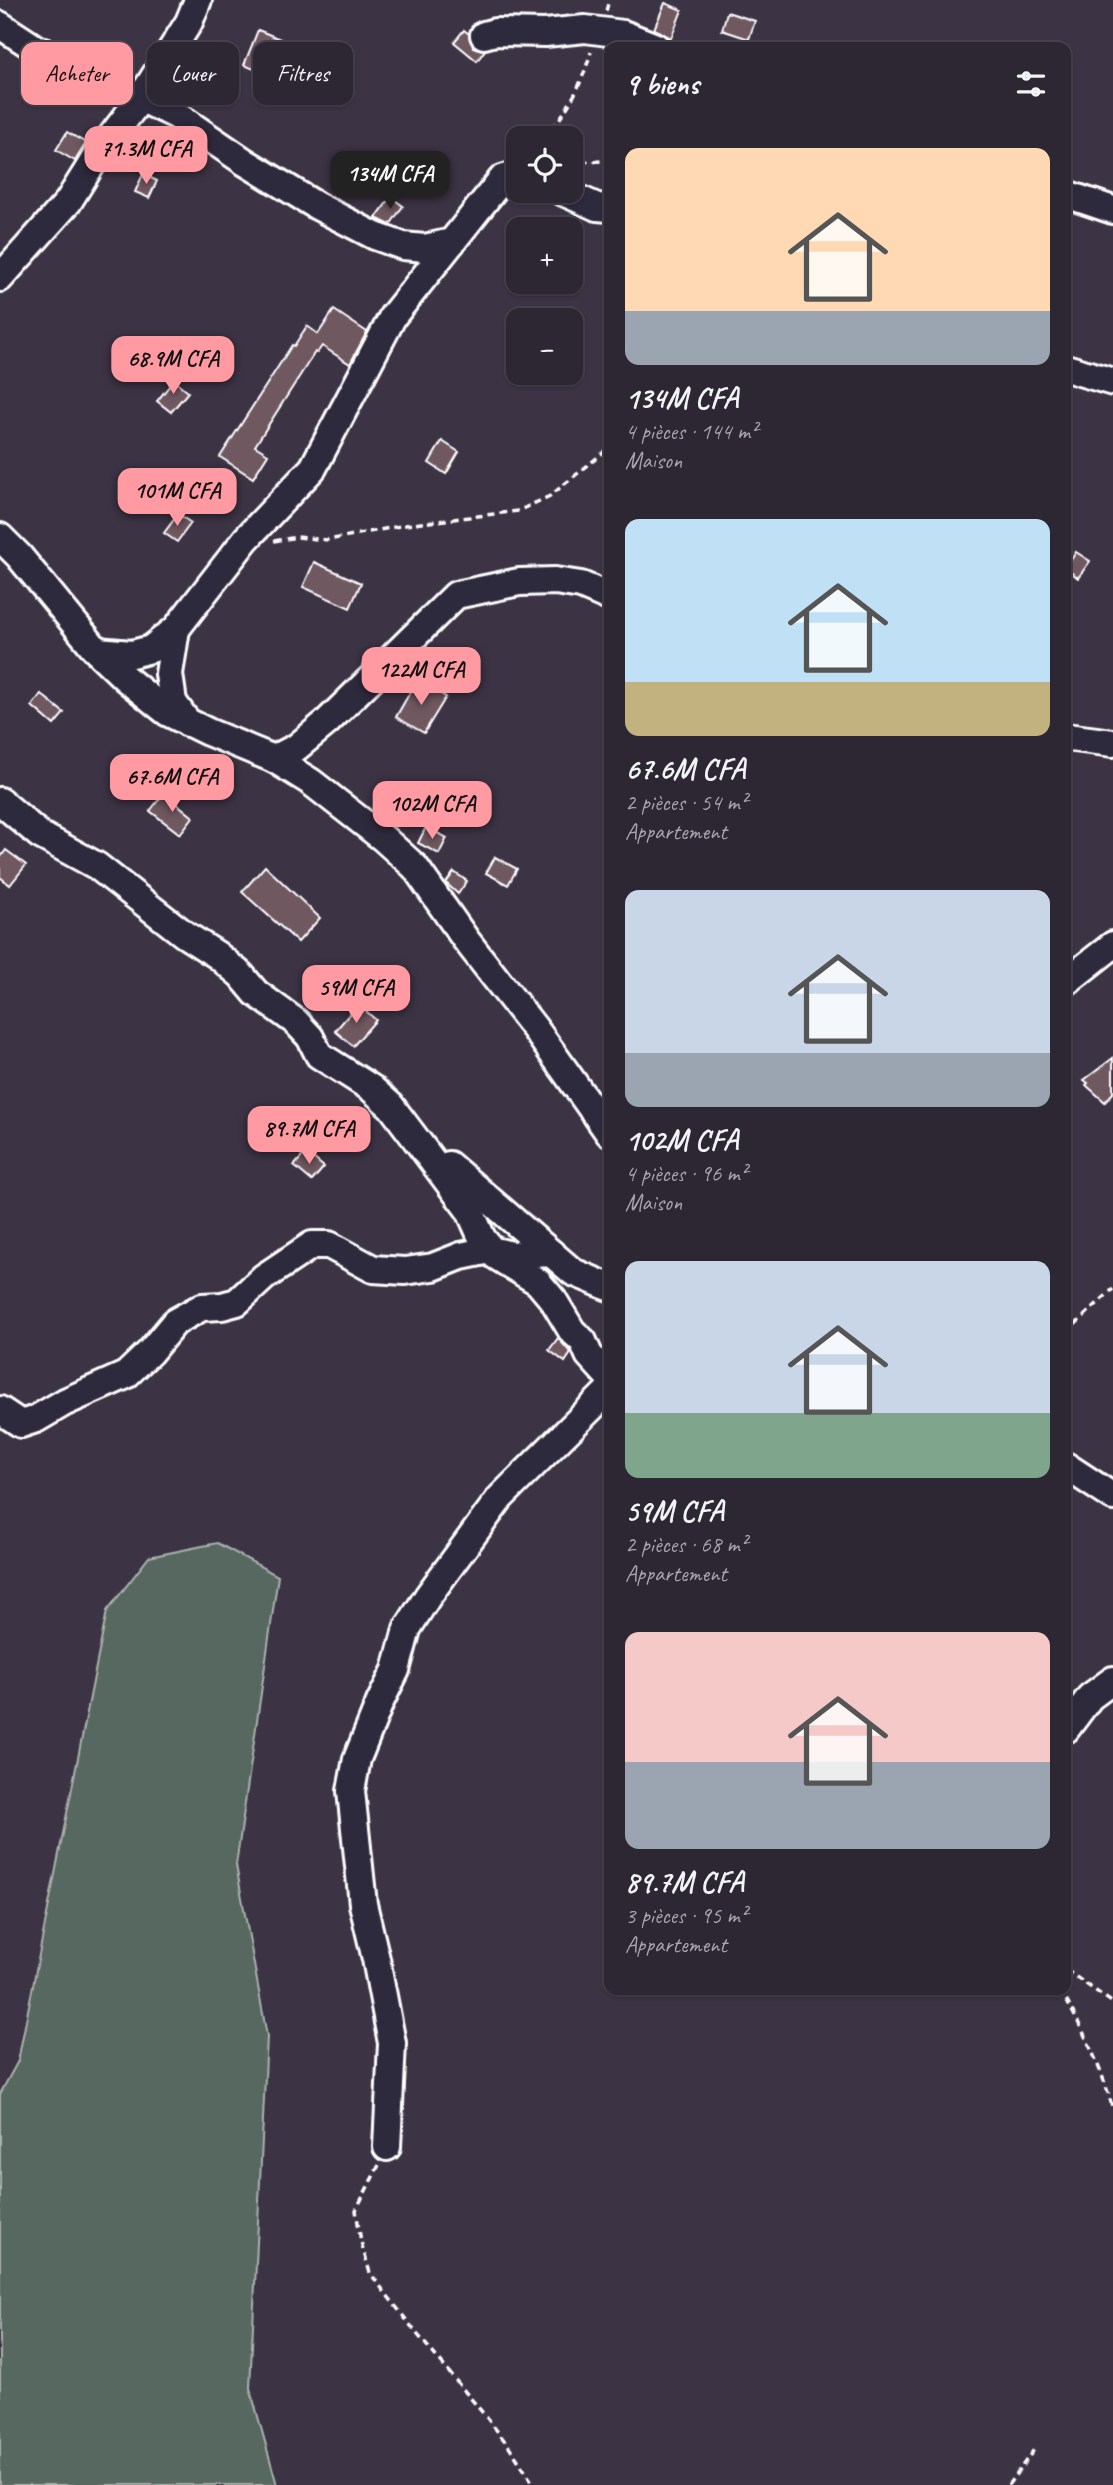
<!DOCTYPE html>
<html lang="fr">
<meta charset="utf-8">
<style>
:root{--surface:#2d2633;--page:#39323f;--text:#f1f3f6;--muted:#a7a5ac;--line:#48434e;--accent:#ff9aa2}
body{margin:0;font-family:Caveat,sans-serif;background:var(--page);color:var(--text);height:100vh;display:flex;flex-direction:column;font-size:26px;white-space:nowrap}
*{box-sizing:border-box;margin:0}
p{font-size:23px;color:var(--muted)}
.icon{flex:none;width:38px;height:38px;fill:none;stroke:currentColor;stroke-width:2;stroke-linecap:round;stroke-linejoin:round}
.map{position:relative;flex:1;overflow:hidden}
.side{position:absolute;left:604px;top:42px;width:467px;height:1953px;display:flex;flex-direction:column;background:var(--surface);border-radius:14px;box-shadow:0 2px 5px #0004,0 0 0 2px var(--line)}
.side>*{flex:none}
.hud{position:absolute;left:21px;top:42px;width:478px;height:63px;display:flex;gap:14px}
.controls{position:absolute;left:506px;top:126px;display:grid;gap:14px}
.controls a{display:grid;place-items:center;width:77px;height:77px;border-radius:14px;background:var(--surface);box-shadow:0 2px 5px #0004,0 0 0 2px var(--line);font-size:35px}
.price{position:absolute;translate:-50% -60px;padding:0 16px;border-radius:14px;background:var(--accent);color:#111;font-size:23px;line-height:46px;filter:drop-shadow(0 2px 4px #0008)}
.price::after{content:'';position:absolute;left:50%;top:42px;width:21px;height:16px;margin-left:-10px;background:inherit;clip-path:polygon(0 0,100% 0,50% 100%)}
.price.active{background:#222;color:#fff}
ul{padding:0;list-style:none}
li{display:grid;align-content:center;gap:14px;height:371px;padding:0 21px}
li span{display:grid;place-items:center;height:217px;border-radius:14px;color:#555}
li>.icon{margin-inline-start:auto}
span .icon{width:126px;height:126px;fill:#fffc;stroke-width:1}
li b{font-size:30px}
h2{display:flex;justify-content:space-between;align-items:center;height:84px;padding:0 21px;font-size:30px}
.pill{padding:0 24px;border-radius:14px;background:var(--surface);box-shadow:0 2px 5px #0004,0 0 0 2px var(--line);font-size:24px;line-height:63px}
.pill.active{background:var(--accent);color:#111}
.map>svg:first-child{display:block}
.green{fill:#57675e;stroke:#abb3ae;stroke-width:2}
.building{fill:#705961;stroke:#fff;stroke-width:2}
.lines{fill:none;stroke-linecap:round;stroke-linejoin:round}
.minor-casing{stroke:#fff;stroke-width:32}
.path{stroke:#fff;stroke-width:3.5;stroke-dasharray:7 5;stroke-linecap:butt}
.minor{stroke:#2f2a3d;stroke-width:26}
</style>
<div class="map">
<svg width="1113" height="2485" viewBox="0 0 1113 2485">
<rect width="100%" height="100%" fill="#3c3344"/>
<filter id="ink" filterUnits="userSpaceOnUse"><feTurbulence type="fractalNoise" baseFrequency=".0143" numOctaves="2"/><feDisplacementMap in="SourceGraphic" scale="14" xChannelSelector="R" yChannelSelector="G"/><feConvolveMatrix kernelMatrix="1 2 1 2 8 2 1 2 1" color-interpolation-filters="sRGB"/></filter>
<g filter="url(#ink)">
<polygon class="green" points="217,1543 278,1576 236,1865 267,2036 250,2388 277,2485 0,2485 0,2094 18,2061 107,1611 149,1557"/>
<g class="building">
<polygon points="665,3 682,10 671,38 654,29"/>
<polygon points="727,12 755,21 749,39 722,30"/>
<polygon points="258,30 283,40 269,75 244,65"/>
<polygon points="464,30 469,34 473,47 485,50 477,61 454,42"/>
<polygon points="67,132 86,143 75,161 56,150"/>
<polygon points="143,174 157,181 149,198 135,192"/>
<polygon points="391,197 403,206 390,225 376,218"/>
<polygon points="334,310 367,332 350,364 322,346 317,353 315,352 255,446 268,454 253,478 220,457 292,345 294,346 307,326 318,334"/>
<polygon points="174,380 188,392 171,412 157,401"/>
<polygon points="442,441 459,452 446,474 429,463"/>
<polygon points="178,514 191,523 177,542 164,533"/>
<polygon points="1076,552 1090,561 1078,578 1066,568"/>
<polygon points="314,562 361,583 350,608 303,587"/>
<polygon points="417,680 446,697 424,733 396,717"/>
<polygon points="41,694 64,713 54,725 32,706"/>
<polygon points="164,793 193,817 180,834 150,811"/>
<polygon points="426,827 447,838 439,854 418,843"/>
<polygon points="6,850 26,865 10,885 0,877 0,858"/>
<polygon points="495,857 517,869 508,885 486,873"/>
<polygon points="265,866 320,918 298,942 242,892"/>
<polygon points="454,872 467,881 458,894 446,883"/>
<polygon points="358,1004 376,1020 353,1046 335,1031"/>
<polygon points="1113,1058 1113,1093 1105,1102 1086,1085 1088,1083 1084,1080"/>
<polygon points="306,1152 324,1167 312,1181 294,1166"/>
<polygon points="558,1338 571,1353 565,1362 549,1350"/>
</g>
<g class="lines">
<g class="minor-casing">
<g id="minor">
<polyline points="0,25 35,48 176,115 245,162 317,206 375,236 403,246 425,248 452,242"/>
<polyline points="484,35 495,32 545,33 585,29 623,34 656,47"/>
<polyline points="561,191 597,207 609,208"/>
<polyline points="1066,194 1113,210"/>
<polyline points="0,278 68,202 98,154 141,98 189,22 198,0"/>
<polyline points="1066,368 1113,382"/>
<polyline points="0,537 19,556 97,651 125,678 167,712 208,732 274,759 311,782 384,839 415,867 466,940 536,1030 609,1133"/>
<polyline points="176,629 169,674 173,702 188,723"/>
<polyline points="97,651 132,654 151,649 176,629 246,539 313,468 393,316 502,179 518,174"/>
<polyline points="1066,737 1113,743"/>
<polyline points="274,759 297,747 327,722 456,595 519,582 555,581 581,585 609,597"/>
<polyline points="0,801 40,835 97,866 184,934 217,955 241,975 256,993 296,1022 310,1037 319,1055 371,1088 391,1106 470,1211 482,1238 496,1256 538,1282 554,1301 572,1331 583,1341 589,1355 609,1377"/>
<polyline points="1066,982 1113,945"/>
<polyline points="449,1165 551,1253"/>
<polyline points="0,1410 21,1424 36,1419 65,1402 126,1375 150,1352 175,1322 202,1307 222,1306 237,1302 264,1277 312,1245 329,1245 373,1269 405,1271 433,1267 461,1256 490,1250 512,1255 551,1253 573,1272 609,1287"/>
<polyline points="1066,1466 1113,1497"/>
<polyline points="1066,1729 1090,1697 1113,1680"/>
<polyline points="387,2147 392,2043 376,1959 363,1904 351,1791 357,1759 380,1702 396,1670 407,1629 428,1596 500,1498 609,1390"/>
</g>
</g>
<g class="path">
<polyline points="606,11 609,0"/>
<path d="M545,138C569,108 580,89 591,52"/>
<polyline points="570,158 590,162 609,160"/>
<polyline points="274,541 297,537 328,540 405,525 518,511 550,496 609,448"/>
<polyline points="1066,1333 1113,1289"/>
<polyline points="1066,1970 1113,2003"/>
<path d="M1060,1990C1080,2022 1104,2073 1113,2110"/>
<polyline points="379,2165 356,2210 361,2242 370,2273 418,2335 487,2418 511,2449 534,2485"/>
<polyline points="1008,2485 1036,2447"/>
</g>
<use href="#minor" class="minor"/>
</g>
</g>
</svg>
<div class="controls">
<a><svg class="icon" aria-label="locate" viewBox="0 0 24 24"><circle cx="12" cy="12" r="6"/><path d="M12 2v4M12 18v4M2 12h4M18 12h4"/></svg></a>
<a>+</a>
<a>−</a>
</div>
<b class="price" style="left:146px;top:186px">71.3M CFA</b>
<b class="price active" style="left:390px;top:211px">134M CFA</b>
<b class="price" style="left:173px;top:396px">68.9M CFA</b>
<b class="price" style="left:177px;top:528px">101M CFA</b>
<b class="price" style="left:421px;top:707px">122M CFA</b>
<b class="price" style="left:172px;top:814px">67.6M CFA</b>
<b class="price" style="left:432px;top:841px">102M CFA</b>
<b class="price" style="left:356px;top:1025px">59M CFA</b>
<b class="price" style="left:309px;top:1166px">89.7M CFA</b>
<div class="hud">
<a class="pill active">Acheter</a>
<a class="pill">Louer</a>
<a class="pill">Filtres</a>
</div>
<section class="side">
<h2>9 biens<svg class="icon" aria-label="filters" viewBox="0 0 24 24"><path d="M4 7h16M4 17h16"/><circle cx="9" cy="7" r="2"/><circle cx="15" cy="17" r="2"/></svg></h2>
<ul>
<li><span style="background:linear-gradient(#ffd9b3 75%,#9aa5b1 0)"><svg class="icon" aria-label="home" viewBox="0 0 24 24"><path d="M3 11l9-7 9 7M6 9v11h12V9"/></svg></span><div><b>134M CFA</b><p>4 pièces · 144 m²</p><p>Maison</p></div></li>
<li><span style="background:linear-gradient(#bfe0f5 75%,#c2b280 0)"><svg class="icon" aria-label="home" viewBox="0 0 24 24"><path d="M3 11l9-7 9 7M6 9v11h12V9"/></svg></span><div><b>67.6M CFA</b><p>2 pièces · 54 m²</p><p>Appartement</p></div></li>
<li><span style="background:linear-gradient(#c9d6e8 75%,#9aa5b1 0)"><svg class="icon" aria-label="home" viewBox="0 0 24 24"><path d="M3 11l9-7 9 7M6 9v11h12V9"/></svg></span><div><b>102M CFA</b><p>4 pièces · 96 m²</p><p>Maison</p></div></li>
<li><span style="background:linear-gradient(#c9d6e8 70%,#7fa58c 0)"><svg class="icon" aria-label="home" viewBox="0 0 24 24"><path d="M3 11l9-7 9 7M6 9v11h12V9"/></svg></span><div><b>59M CFA</b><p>2 pièces · 68 m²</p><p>Appartement</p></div></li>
<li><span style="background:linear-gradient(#f6c9c9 60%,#9aa5b1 0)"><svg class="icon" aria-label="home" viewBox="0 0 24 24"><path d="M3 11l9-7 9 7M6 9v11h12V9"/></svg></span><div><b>89.7M CFA</b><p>3 pièces · 95 m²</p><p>Appartement</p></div></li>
</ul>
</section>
</div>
